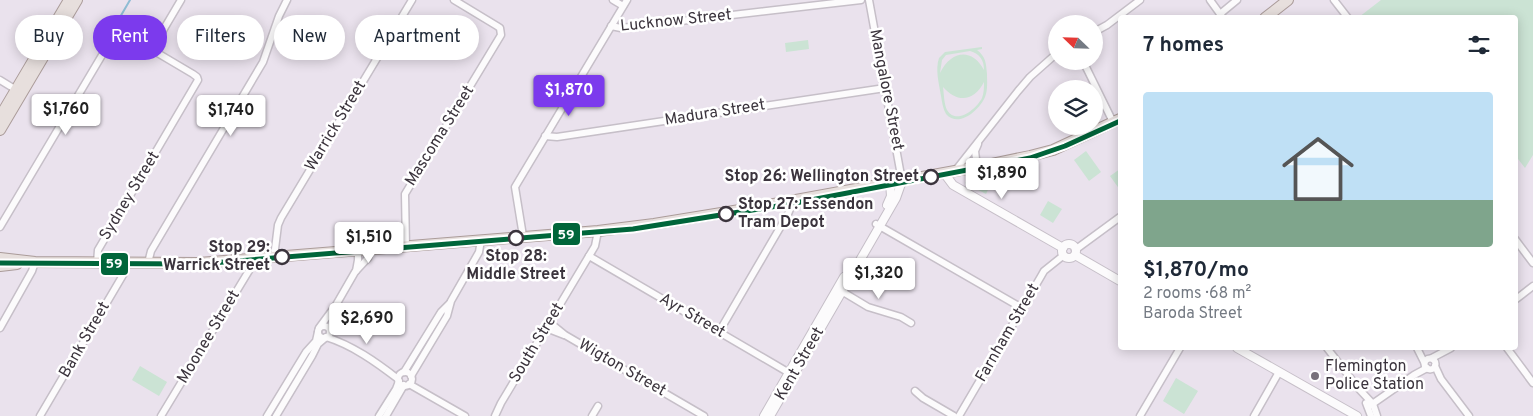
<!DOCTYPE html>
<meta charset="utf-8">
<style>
:root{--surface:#fff;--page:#f6f6f7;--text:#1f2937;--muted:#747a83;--accent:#7c3aed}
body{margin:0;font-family:Overpass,sans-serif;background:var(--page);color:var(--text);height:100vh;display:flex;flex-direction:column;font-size:19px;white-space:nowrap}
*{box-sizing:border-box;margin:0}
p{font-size:16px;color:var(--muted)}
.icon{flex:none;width:28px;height:28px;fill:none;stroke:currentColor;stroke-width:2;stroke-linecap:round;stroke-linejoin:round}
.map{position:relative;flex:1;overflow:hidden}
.sheet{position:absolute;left:1118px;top:15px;width:400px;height:335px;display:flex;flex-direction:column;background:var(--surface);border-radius:5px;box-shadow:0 2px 12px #0003}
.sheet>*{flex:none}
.banner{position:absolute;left:15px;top:15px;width:475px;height:45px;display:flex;gap:10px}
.needle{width:32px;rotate:293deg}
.tools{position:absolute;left:1048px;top:15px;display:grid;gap:10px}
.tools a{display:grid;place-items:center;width:55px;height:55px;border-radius:50%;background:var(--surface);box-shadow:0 2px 12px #0003;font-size:25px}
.price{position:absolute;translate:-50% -42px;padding:0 11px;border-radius:5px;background:#fff;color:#222;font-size:16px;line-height:32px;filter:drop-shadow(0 1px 2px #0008)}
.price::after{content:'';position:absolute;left:50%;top:30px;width:15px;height:11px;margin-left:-8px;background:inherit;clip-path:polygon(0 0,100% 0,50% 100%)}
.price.current{background:var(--accent);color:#fff}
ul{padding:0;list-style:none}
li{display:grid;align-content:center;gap:10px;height:265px;padding:0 25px}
li span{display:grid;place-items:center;height:155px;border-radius:5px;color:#555}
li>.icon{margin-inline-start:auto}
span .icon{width:90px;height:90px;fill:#fffc;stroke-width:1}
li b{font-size:21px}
h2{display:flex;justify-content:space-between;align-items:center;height:60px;padding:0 25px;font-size:21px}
.pill{padding:0 18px;border-radius:22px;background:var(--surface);box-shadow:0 2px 12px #0003;font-size:18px;line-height:45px}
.pill.current{background:var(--accent);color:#fff}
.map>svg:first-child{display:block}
.green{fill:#cbe3d4;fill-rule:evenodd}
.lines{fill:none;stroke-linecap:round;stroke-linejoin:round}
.stream{stroke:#8fbdd4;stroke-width:2}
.minor-casing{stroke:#c6bfc8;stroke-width:9}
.tertiary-casing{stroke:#c6bfc8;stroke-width:10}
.primary-casing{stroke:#ab9c9a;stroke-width:12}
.minor{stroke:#fcfbfc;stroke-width:6}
.tertiary{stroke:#fcfbfc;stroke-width:8}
.primary{stroke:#e7dfdd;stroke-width:10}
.tram-1-casing{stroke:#fff;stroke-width:9}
.tram-1{stroke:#00653a;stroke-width:5}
.stop-dot{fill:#fff;stroke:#3b343d;stroke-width:2.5}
.poi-dot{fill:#78717b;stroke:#fff;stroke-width:2}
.labels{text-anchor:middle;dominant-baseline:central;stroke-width:5;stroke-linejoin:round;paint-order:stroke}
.street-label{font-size:16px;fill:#3b343d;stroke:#fff}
.stop-label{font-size:16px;font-weight:bold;fill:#3b343d;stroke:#fff;text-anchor:end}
.poi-label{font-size:16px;fill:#3b343d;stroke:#fff;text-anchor:start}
.line-badge{stroke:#fff;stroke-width:2}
.badge-label{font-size:14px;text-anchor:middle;font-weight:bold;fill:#fff}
</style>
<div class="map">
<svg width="1533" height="416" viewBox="0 0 1533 416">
<rect width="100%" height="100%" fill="#eae2ed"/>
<g class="green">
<polygon points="1381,0 1533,0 1533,155 1525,168 1515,155 1515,18 1359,17"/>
<polygon points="808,40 809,49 786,52 785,43"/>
<path d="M982,47V49L977,50C986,57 986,63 987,74C987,81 988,90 985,97C980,109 959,129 946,114C943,109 942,102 941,96C939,83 935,70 939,58L945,52ZM970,51C980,54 984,60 984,70C971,46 950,52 940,73L942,60L946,55ZM984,82C984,87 984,93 982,98C977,108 957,126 947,110C944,104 944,94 943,87C957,103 974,102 984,82Z"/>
<polygon points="1086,151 1101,172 1089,181 1074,160"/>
<polygon points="1120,169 1120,190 1110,176"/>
<polygon points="994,177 986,194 965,183 967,181"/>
<polygon points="1048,201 1062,209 1053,223 1040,215"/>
<polygon points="140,366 167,382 159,396 132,380"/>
<polygon points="1176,378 1198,391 1184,414 1163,401"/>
</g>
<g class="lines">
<polyline class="stream" points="116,24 130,0"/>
<g class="minor-casing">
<g id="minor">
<polyline points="613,0 623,6"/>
<polyline points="869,0 902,181"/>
<polyline points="1210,0 1223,18"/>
<polyline points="1334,0 1348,18"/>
<polyline points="1220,14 1237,0"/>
<polyline points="611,26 621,28 861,0"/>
<polyline points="1094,32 1107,25 1140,0"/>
<polyline points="152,49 181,0"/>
<polyline points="1083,61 1113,122"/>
<polyline points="0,80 18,91"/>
<polyline points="545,136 557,137 885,88"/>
<polyline points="977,167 975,151 978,144"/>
<polyline points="955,171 1018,91 1030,77 1056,54"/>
<polyline points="876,224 1022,308"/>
<polyline points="0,227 114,35 118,31 122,32 193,74 197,77 198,80 98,250 97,263"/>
<polyline points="523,236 515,187 627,0"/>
<polyline points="1515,239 1533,263"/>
<polyline points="406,247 405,194 501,35 500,28 497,26 454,0"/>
<polyline points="1075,250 1120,217"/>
<polyline points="589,256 791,374"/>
<polyline points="274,257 278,225 281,218 412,0"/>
<polyline points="148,263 151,251 263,62 279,16 287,0"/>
<polyline points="356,271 358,260 358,251"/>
<polyline points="838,289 868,307 901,317 911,323"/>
<polyline points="1515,300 1533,286"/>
<polyline points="549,322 565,335 704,416"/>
<circle cx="324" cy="332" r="6"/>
<polyline points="0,328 32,271 35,262"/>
<polyline points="319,328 336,305 355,272 368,258 370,250"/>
<polyline points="546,328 564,335"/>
<polyline points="330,330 336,306"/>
<polyline points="719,332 788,214 790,209 789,202"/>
<path d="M326,337C352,345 376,362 398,379"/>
<polyline points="1327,348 1359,389 1373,404 1377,416"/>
<polyline points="1417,348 1424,362"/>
<polyline points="1507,348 1533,383"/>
<polyline points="1432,358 1451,348"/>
<circle cx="1430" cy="364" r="5.5"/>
<polyline points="1435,366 1441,379 1469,416"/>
<polyline points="404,372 441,312 450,303"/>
<circle cx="405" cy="379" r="7"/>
<polyline points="411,376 447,316 451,301 479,252 481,240"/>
<polyline points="409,384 465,416"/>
<polyline points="915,391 923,398 954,416"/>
<polyline points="1366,403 1371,416"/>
<polyline points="1368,407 1414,375 1427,368"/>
<polyline points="40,416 123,275 125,270 125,263"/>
<polyline points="161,416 256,259"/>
<polyline points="267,416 306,352 316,341 318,332"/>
<polyline points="276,416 312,356 318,344 325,338"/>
<polyline points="379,416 396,389 399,381"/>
<polyline points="386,416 404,385"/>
<polyline points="495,416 501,403 595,246 598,231"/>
<polyline points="592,416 598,406"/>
<polyline points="959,416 1040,278 1044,271 1064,255"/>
<polyline points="1140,416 1180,348"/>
<polyline points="1254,416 1279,372"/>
</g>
</g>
<g class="tertiary-casing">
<g id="tertiary">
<polyline points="944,173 953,185 1063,248"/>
<polyline points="887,205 891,196 890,183"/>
<circle cx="1069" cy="251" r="7"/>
<polyline points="1075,255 1120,281"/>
<polyline points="1237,348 1357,416"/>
<polyline points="764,416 844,277"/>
<polyline points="770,416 896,198 902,181"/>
</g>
</g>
<g class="primary-casing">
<g id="primary">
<polyline points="1265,18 1288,0"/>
<polyline points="1,115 69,0"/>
<polyline points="0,130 77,0"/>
<polyline points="0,258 35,262 199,263 598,231 654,224 752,208 977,167 1030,156 1053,150 1120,119"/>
<polyline points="0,266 17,264"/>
</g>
</g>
<use href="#minor" class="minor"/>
<use href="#tertiary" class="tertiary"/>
<use href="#primary" class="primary"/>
<g class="tram-1-casing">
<polyline id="tram-1" points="0,263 199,264 633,229 790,204 1030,158 1065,146 1120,121"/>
</g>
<use href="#tram-1" class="tram-1"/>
</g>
<g class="stop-dot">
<circle cx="931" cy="177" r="7"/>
<circle cx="726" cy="214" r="7"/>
<circle cx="516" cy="238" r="7"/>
<circle cx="282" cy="257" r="7"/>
</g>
<circle class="poi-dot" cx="1315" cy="376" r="5"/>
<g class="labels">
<g class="street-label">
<text transform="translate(676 21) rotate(-6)">Lucknow Street</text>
<text transform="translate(886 90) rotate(79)">Mangalore Street</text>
<text transform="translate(715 113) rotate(-9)">Madura Street</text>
<text transform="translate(336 126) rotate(-59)">Warrick Street</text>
<text transform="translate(440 136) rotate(-58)">Mascoma Street</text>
<text transform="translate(130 196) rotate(-59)">Sydney Street</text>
<text transform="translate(692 316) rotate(30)">Ayr Street</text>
<text transform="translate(1008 333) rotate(-60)">Farnham Street</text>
<text transform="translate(209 337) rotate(-59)">Moonee Street</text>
<text transform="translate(85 340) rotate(-60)">Bank Street</text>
<text transform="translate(537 343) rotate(-59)">South Street</text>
<text transform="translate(800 364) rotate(-60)">Kent Street</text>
<text transform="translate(622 368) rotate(30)">Wigton Street</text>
</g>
<g class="stop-label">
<text x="919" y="177">Stop 26: Wellington Street</text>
<text x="738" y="205" text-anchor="start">Stop 27: Essendon<tspan x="738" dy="18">Tram Depot</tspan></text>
<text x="270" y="248">Stop 29:<tspan x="270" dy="18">Warrick Street</tspan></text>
<text x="516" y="257" text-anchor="middle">Stop 28:<tspan x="516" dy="18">Middle Street</tspan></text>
</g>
<g class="poi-label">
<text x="1325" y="367">Flemington<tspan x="1325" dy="18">Police Station</tspan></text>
</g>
</g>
<g class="line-badge">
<rect x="552" y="222" width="29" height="24" rx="5" fill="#00653a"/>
<rect x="100" y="252" width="29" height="24" rx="5" fill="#00653a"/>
</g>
<g class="badge-label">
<text x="566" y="239">59</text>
<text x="114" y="268">59</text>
</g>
</svg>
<div class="tools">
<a><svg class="needle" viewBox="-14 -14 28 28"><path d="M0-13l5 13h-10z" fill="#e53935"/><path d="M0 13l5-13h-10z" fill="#747a83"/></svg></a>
<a><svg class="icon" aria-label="layers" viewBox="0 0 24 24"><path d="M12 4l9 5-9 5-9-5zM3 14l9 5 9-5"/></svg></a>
</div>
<b class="price current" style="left:569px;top:117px">$1,870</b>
<b class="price" style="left:66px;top:136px">$1,760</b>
<b class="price" style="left:231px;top:137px">$1,740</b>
<b class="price" style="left:1002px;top:200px">$1,890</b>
<b class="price" style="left:369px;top:264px">$1,510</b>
<b class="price" style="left:879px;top:300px">$1,320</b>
<b class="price" style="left:367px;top:345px">$2,690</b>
<div class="banner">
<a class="pill">Buy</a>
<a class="pill current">Rent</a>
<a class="pill">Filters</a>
<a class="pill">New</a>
<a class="pill">Apartment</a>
</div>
<section class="sheet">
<h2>7 homes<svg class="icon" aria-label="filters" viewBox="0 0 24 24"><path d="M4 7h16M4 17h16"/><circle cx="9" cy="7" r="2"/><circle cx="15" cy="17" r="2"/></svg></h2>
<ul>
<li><span style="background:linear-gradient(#bfe0f5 70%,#7fa58c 0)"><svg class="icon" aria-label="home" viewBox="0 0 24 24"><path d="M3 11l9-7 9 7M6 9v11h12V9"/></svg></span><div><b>$1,870/mo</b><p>2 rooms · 68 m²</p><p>Baroda Street</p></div></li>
</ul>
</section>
</div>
